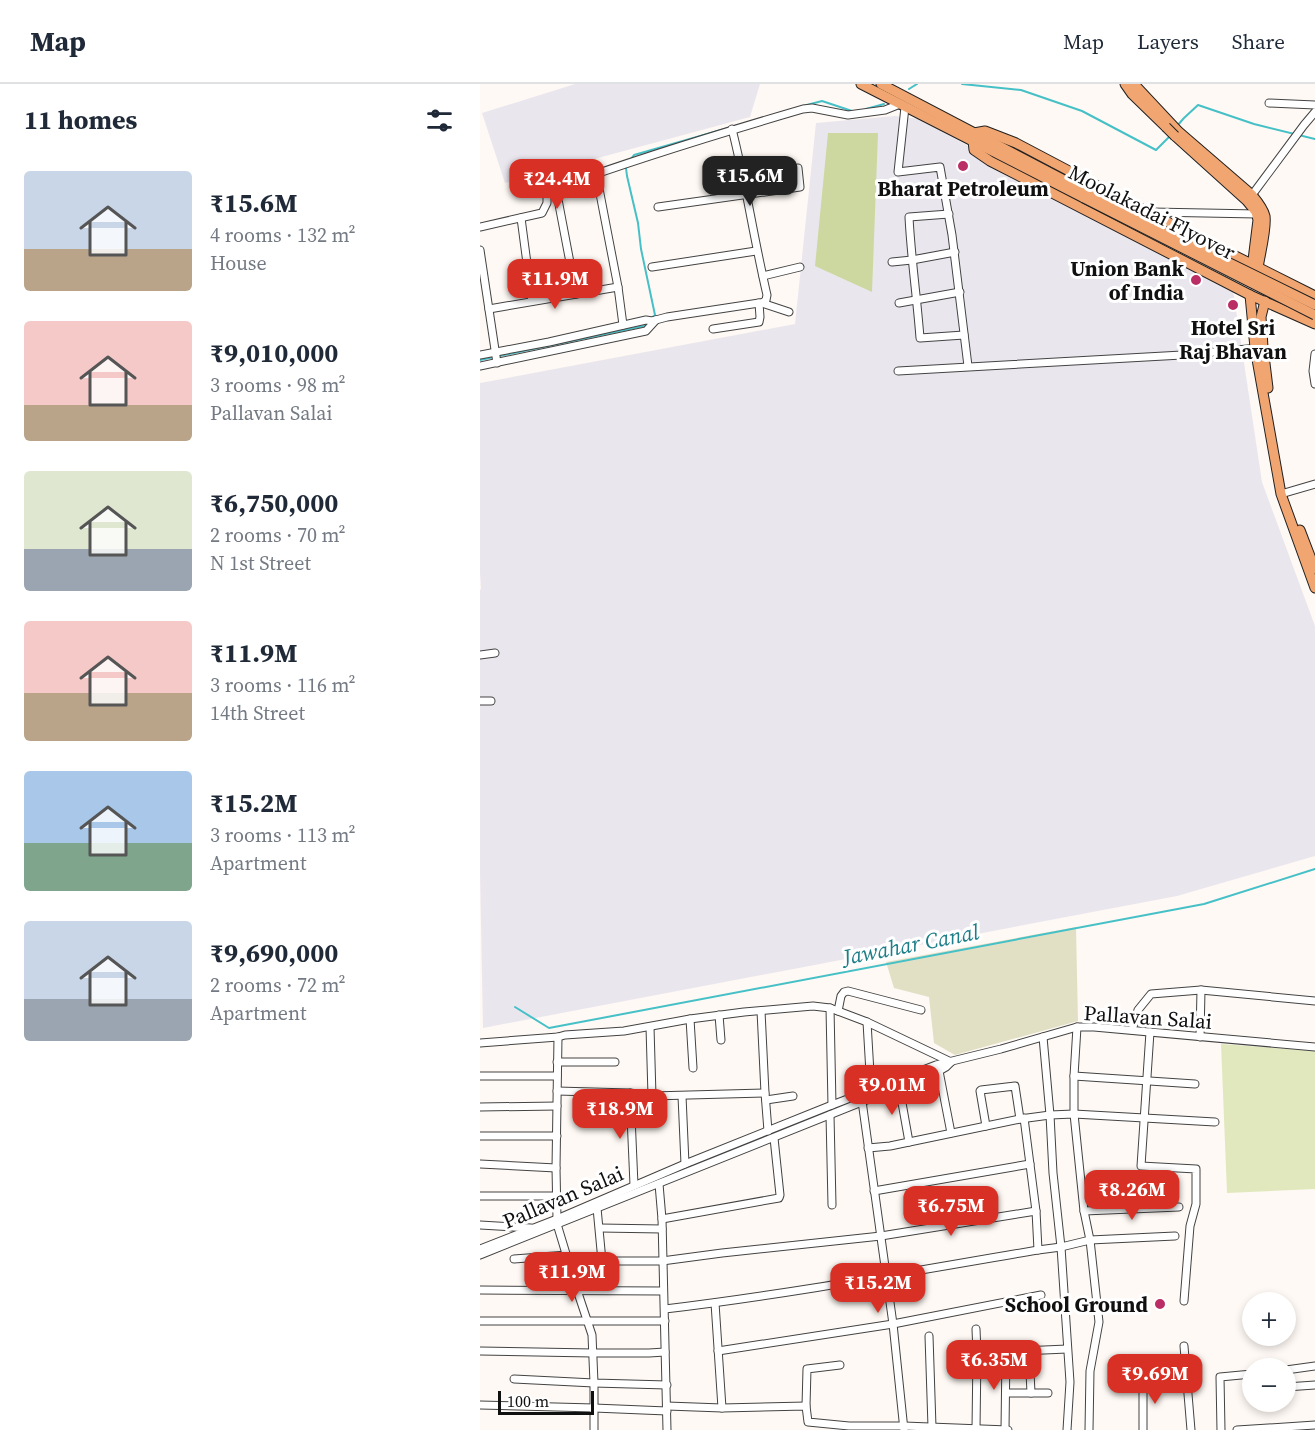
<!DOCTYPE html>
<meta charset="utf-8">
<style>
:root{--surface:#fff;--page:#f6f6f7;--text:#1f2937;--muted:#747a83;--line:#e0e1e3;--accent:#d93025}
body{margin:0;font-family:"Source Serif 4",serif;background:var(--page);color:var(--text);height:100vh;display:flex;flex-direction:column;font-size:22px;white-space:nowrap}
*{box-sizing:border-box;margin:0}
p{font-size:20px;color:var(--muted)}
.icon{flex:none;width:33px;height:33px;fill:none;stroke:currentColor;stroke-width:2;stroke-linecap:round;stroke-linejoin:round}
.map{position:relative;flex:1;overflow:hidden}
.drawer{display:flex;flex-direction:column;background:var(--surface);width:480px}
.drawer>*{flex:none}
.buttons{position:absolute;left:762px;top:1208px;display:grid;gap:12px}
.buttons a{display:grid;place-items:center;width:54px;height:54px;border-radius:50%;background:var(--surface);box-shadow:0 3px 9px #0003;font-size:30px}
.scale{position:absolute;left:18px;bottom:15px;width:96px;box-sizing:border-box;padding-left:6px;border:3px solid #101010;border-top:0;font-size:16px;line-height:21px;white-space:nowrap;color:#101010;-webkit-text-stroke:4px #fff;paint-order:stroke}
.price{position:absolute;translate:-50% -51px;padding:0 14px;border-radius:12px;background:var(--accent);color:#fff;font-size:20px;line-height:39px;filter:drop-shadow(0 2px 3px #0008)}
.price::after{content:'';position:absolute;left:50%;top:36px;width:18px;height:14px;margin-left:-9px;background:inherit;clip-path:polygon(0 0,100% 0,50% 100%)}
.price.on{background:#222;color:#fff}
ul{padding:0;list-style:none}
li{display:flex;align-items:center;gap:18px;height:150px;padding:0 24px}
li span{display:grid;place-items:center;flex:none;width:168px;height:120px;border-radius:6px;color:#555}
li>.icon{margin-inline-start:auto}
span .icon{width:72px;height:72px;fill:#fffc;stroke-width:1}
li b{font-size:26px}
h2{display:flex;justify-content:space-between;align-items:center;height:72px;padding:0 24px;font-size:26px}
header{display:flex;align-items:center;gap:36px;box-sizing:border-box;height:84px;padding:0 30px;background:var(--surface);border-bottom:2px solid var(--line)}
header strong{font-size:28px}
nav{display:flex;gap:33px;margin-inline-start:auto;font-size:21px}
main{display:flex;flex:1;min-height:0}
.map>svg:first-child{display:block}
.industrial{fill:#eae6ee}
.green{fill:#e2e8be}
.forest{fill:#ccd89f}
.cemetery{fill:#e1e0c5}
.lines{fill:none;stroke-linecap:round;stroke-linejoin:round}
.stream{stroke:#46c0c7;stroke-width:2}
.minor-casing{stroke:#434343;stroke-width:9}
.major-casing{stroke:#212121;stroke-width:11}
.minor{stroke:#fff;stroke-width:7}
.major{stroke:#f1a671;stroke-width:9}
.major-bridge-casing{stroke:#212121;stroke-width:11;stroke-linecap:butt}
.major-bridge{stroke:#f1a671;stroke-width:9}
.poi-dot{fill:#ba2e65;stroke:#fff;stroke-width:2}
.labels{text-anchor:middle;dominant-baseline:central;stroke-width:6;stroke-linejoin:round;paint-order:stroke}
.poi-label{font-size:21px;font-weight:bold;fill:#101010;stroke:#fff}
.street-label{font-size:21px;fill:#101010;stroke:#fff}
.water-label{font-size:22px;font-style:italic;fill:#1d7e88;stroke:#fff}
</style>
<header>
<strong>Map</strong>
<nav><a>Map</a><a>Layers</a><a>Share</a></nav>
</header>
<main>
<section class="drawer">
<h2>11 homes<svg class="icon" aria-label="filters" viewBox="0 0 24 24"><path d="M4 7h16M4 17h16"/><circle cx="9" cy="7" r="2"/><circle cx="15" cy="17" r="2"/></svg></h2>
<ul>
<li><span style="background:linear-gradient(#c9d6e8 65%,#b9a48a 0)"><svg class="icon" aria-label="home" viewBox="0 0 24 24"><path d="M3 11l9-7 9 7M6 9v11h12V9"/></svg></span><div><b>₹15.6M</b><p>4 rooms · 132 m²</p><p>House</p></div></li>
<li><span style="background:linear-gradient(#f6c9c9 70%,#b9a48a 0)"><svg class="icon" aria-label="home" viewBox="0 0 24 24"><path d="M3 11l9-7 9 7M6 9v11h12V9"/></svg></span><div><b>₹9,010,000</b><p>3 rooms · 98 m²</p><p>Pallavan Salai</p></div></li>
<li><span style="background:linear-gradient(#dfe7d0 65%,#9aa5b1 0)"><svg class="icon" aria-label="home" viewBox="0 0 24 24"><path d="M3 11l9-7 9 7M6 9v11h12V9"/></svg></span><div><b>₹6,750,000</b><p>2 rooms · 70 m²</p><p>N 1st Street</p></div></li>
<li><span style="background:linear-gradient(#f6c9c9 60%,#b9a48a 0)"><svg class="icon" aria-label="home" viewBox="0 0 24 24"><path d="M3 11l9-7 9 7M6 9v11h12V9"/></svg></span><div><b>₹11.9M</b><p>3 rooms · 116 m²</p><p>14th Street</p></div></li>
<li><span style="background:linear-gradient(#a9c7e8 60%,#7fa58c 0)"><svg class="icon" aria-label="home" viewBox="0 0 24 24"><path d="M3 11l9-7 9 7M6 9v11h12V9"/></svg></span><div><b>₹15.2M</b><p>3 rooms · 113 m²</p><p>Apartment</p></div></li>
<li><span style="background:linear-gradient(#c9d6e8 65%,#9aa5b1 0)"><svg class="icon" aria-label="home" viewBox="0 0 24 24"><path d="M3 11l9-7 9 7M6 9v11h12V9"/></svg></span><div><b>₹9,690,000</b><p>2 rooms · 72 m²</p><p>Apartment</p></div></li>
</ul>
</section>
<div class="map">
<svg width="835" height="1346" viewBox="0 0 835 1346">
<rect width="100%" height="100%" fill="#fef9f4"/>
<g class="industrial">
<polygon points="95,0 280,0 270,33 25,99 2,29"/>
<polygon points="415,32 439,35 753,206 782,398 835,542 835,772 697,812 3,944 0,789 0,506 1,505 0,489 0,299 315,240 336,39"/>
</g>
<polygon class="green" points="741,960 835,967 835,1105 747,1109"/>
<polygon class="forest" points="348,49 398,49 392,208 335,182"/>
<polygon class="cemetery" points="596,843 598,937 475,971 454,959 449,913 414,904 406,878"/>
<g class="lines">
<g class="stream">
<polyline points="482,0 541,6 602,27 676,66 690,52"/>
<polyline points="429,5 437,0"/>
<polyline points="323,22 342,17 372,27"/>
<polyline points="386,25 404,20"/>
<polyline points="697,42 704,34 718,21 774,40 835,55"/>
<polyline points="150,76 154,71 269,38"/>
<polyline points="148,81 146,84 147,92 158,139 161,165 175,231 170,235"/>
<polyline points="0,276 164,242 166,239"/>
<polyline points="35,923 69,944 724,820 835,785"/>
</g>
<g class="minor-casing">
<g id="minor">
<polyline points="789,19 835,21"/>
<polyline points="425,23 418,88 460,83 472,151 488,282"/>
<path d="M252,45C266,100 274,156 287,211L286,216L282,219"/>
<polyline points="116,89 138,203 143,241"/>
<polyline points="76,105 96,210"/>
<polyline points="772,111 824,41 835,28"/>
<polyline points="178,123 320,103 318,84"/>
<polyline points="672,128 777,130"/>
<path d="M469,130L429,133C431,173 437,214 440,254L484,251"/>
<polyline points="41,134 52,217"/>
<path d="M0,143L62,129L67,119V109L79,103C159,74 241,49 323,25L332,24L368,31L405,26L420,20"/>
<polyline points="0,166 17,279"/>
<polyline points="412,178 432,176 475,168"/>
<polyline points="172,183 276,167"/>
<polyline points="283,192 320,183"/>
<polyline points="419,219 480,208"/>
<polyline points="9,225 138,203"/>
<polyline points="233,245 279,238 280,233 279,219"/>
<polyline points="835,270 833,287 835,300"/>
<polyline points="0,271 69,258 166,236 172,237 187,233 279,219 282,219 309,228"/>
<polyline points="0,282 166,247 176,236"/>
<polyline points="418,287 702,271 778,264"/>
<polyline points="801,410 835,400"/>
<polyline points="0,571 15,569"/>
<polyline points="0,617 11,617"/>
<polyline points="350,924 352,1021"/>
<polyline points="281,927 285,1009 288,1047"/>
<polyline points="358,927 361,912 364,908 368,907 441,926"/>
<polyline points="239,931 241,956"/>
<polyline points="210,935 213,984"/>
<polyline points="387,938 391,1006"/>
<polyline points="170,943 172,1012"/>
<polyline points="597,943 594,992 594,1030 604,1127 610,1156 619,1238 610,1287 609,1346"/>
<polyline points="652,946 658,926 671,910 721,906 835,917"/>
<polyline points="670,948 661,1082 716,1085 716,1120 710,1142 704,1217"/>
<polyline points="563,953 570,1031 573,1089 581,1163 590,1298 587,1346"/>
<polyline points="720,953 721,906"/>
<polyline points="0,959 78,953 85,951 144,947 210,935 264,928 333,922 350,924 387,938 471,978"/>
<polyline points="77,978 135,978"/>
<polyline points="459,987 471,1049"/>
<polyline points="0,992 77,992"/>
<polyline points="594,992 715,1000"/>
<polyline points="419,1002 429,1058"/>
<polyline points="77,1007 150,1009 172,1012 285,1009"/>
<polyline points="150,1009 154,1101"/>
<polyline points="202,1012 205,1080"/>
<polyline points="286,1016 313,1012"/>
<polyline points="382,1017 413,1240 424,1346"/>
<polyline points="0,1023 77,1022"/>
<polyline points="350,1031 352,1121"/>
<polyline points="544,1034 556,1127 558,1166"/>
<polyline points="151,1039 176,1038"/>
<polyline points="506,1042 500,1007 501,1006 535,1002 540,1035"/>
<polyline points="0,1052 77,1052"/>
<polyline points="388,1064 410,1062 540,1035 570,1031 594,1030 735,1038"/>
<polyline points="0,1080 76,1084"/>
<polyline points="179,1100 182,1135 187,1346"/>
<polyline points="394,1107 550,1080"/>
<polyline points="0,1112 77,1112"/>
<polyline points="117,1124 122,1177"/>
<polyline points="604,1127 699,1123"/>
<polyline points="77,1135 76,1084 78,953"/>
<polyline points="182,1135 299,1114 300,1111 294,1054"/>
<polyline points="77,1140 97,1206 112,1251 114,1299 114,1346"/>
<polyline points="0,1141 51,1144"/>
<polyline points="120,1144 182,1145"/>
<polyline points="0,1165 77,1135 205,1080 352,1021 456,981 521,965 597,943 614,943 835,963"/>
<polyline points="0,1171 459,987 466,983 471,978"/>
<polyline points="34,1175 87,1171"/>
<polyline points="89,1177 182,1177 242,1169 401,1152 556,1127"/>
<polyline points="0,1206 183,1207"/>
<polyline points="235,1219 242,1324"/>
<path d="M185,1225C310,1210 434,1187 558,1166L581,1163L610,1156L695,1152"/>
<polyline points="0,1237 185,1237"/>
<polyline points="496,1245 497,1269 496,1345"/>
<polyline points="449,1252 452,1343"/>
<polyline points="704,1262 711,1346"/>
<polyline points="0,1267 113,1269 169,1269 185,1268"/>
<polyline points="238,1267 413,1240 561,1211"/>
<polyline points="497,1269 587,1265"/>
<polyline points="806,1286 835,1282"/>
<polyline points="34,1295 114,1299 187,1301"/>
<polyline points="806,1303 835,1301"/>
<polyline points="526,1309 551,1309 549,1267"/>
<polyline points="551,1309 568,1309"/>
<polyline points="0,1321 114,1324 187,1327"/>
<polyline points="187,1322 242,1324 326,1322 328,1338 369,1342 424,1342 528,1346"/>
<polyline points="326,1322 327,1285 360,1281"/>
<polyline points="525,1346 526,1268"/>
<polyline points="663,1346 663,1296"/>
<polyline points="741,1346 740,1293 772,1290"/>
<polyline points="757,1346 835,1341"/>
</g>
</g>
<g class="major-casing">
<g id="major">
<polyline points="381,0 604,114"/>
<polyline points="401,0 607,108"/>
<polyline points="645,0 652,10 686,43"/>
<path d="M654,0L699,48L772,111C777,117 783,124 785,132C787,144 780,170 778,184"/>
<polyline points="494,49 505,47 536,59 646,117 835,212"/>
<polyline points="695,52 767,117 776,128 778,136 773,176"/>
<polyline points="493,57 494,66 510,77 770,211 835,240"/>
<polyline points="770,211 775,264 801,410 835,504"/>
<polyline points="785,217 781,233 783,263 788,304"/>
<polyline points="820,446 835,485"/>
</g>
</g>
<use href="#minor" class="minor"/>
<use href="#major" class="major"/>
<g class="major-bridge-casing">
<g id="major-bridge">
<polyline points="686,43 695,52"/>
<polyline points="607,108 660,135 835,221"/>
<polyline points="604,114 835,231"/>
</g>
</g>
<use href="#major-bridge" class="major-bridge"/>
</g>
<g class="poi-dot">
<circle cx="483" cy="82" r="6"/>
<circle cx="716" cy="196" r="6"/>
<circle cx="753" cy="221" r="6"/>
<circle cx="680" cy="1220" r="6"/>
</g>
<g class="labels">
<g class="poi-label">
<text x="483" y="104">Bharat Petroleum</text>
<text x="704" y="184" text-anchor="end">Union Bank<tspan x="704" dy="24">of India</tspan></text>
<text x="753" y="243">Hotel Sri<tspan x="753" dy="24">Raj Bhavan</tspan></text>
<text x="668" y="1220" text-anchor="end">School Ground</text>
</g>
<g class="street-label">
<text transform="translate(672 128) rotate(27)">Moolakadai Flyover</text>
<text transform="translate(668 933) rotate(4)">Pallavan Salai</text>
<text transform="translate(83 1113) rotate(-23)">Pallavan Salai</text>
</g>
<g class="water-label">
<text transform="translate(431 860) rotate(-11)">Jawahar Canal</text>
</g>
</g>
</svg>
<div class="buttons">
<a>+</a>
<a>−</a>
</div>
<div class="scale">100 m</div>
<b class="price on" style="left:270px;top:123px">₹15.6M</b>
<b class="price" style="left:77px;top:126px">₹24.4M</b>
<b class="price" style="left:75px;top:226px">₹11.9M</b>
<b class="price" style="left:412px;top:1032px">₹9.01M</b>
<b class="price" style="left:140px;top:1056px">₹18.9M</b>
<b class="price" style="left:652px;top:1137px">₹8.26M</b>
<b class="price" style="left:471px;top:1153px">₹6.75M</b>
<b class="price" style="left:92px;top:1219px">₹11.9M</b>
<b class="price" style="left:398px;top:1230px">₹15.2M</b>
<b class="price" style="left:514px;top:1307px">₹6.35M</b>
<b class="price" style="left:675px;top:1321px">₹9.69M</b>
</div>
</main>
